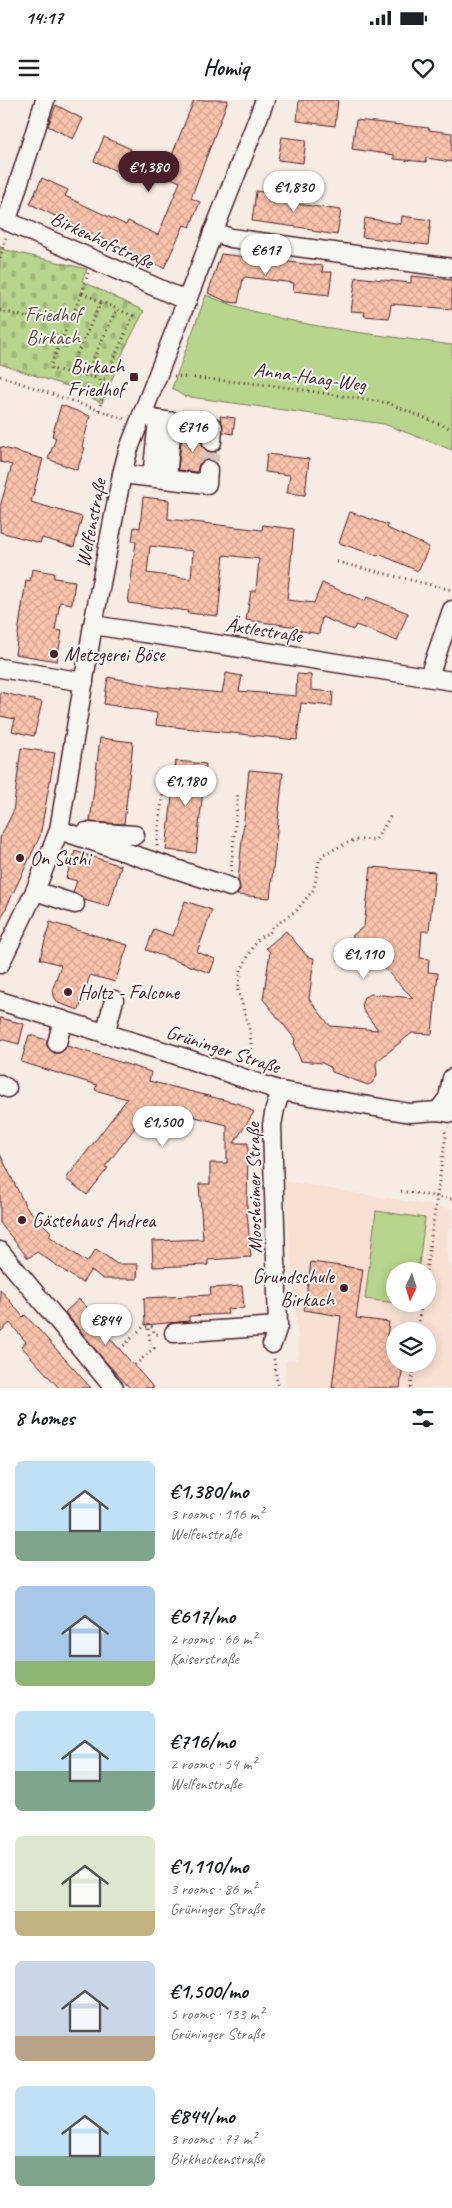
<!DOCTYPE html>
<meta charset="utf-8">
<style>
:root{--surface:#fff;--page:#f6f6f6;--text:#202124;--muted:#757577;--accent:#4a1f2b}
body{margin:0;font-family:Caveat,sans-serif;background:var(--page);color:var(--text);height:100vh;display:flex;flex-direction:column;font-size:19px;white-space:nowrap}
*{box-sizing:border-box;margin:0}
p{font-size:16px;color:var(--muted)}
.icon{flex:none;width:28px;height:28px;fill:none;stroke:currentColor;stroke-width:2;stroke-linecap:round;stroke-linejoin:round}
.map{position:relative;height:1288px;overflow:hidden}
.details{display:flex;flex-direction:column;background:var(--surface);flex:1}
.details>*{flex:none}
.needle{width:32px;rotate:184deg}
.controls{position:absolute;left:386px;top:1162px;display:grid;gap:10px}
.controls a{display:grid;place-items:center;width:50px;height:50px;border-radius:50%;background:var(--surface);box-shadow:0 2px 12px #0003;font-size:25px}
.price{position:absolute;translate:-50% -42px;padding:0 11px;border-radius:18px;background:#fff;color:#222;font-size:16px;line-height:32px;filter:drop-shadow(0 1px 2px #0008)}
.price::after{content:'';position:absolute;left:50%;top:30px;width:15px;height:11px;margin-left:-8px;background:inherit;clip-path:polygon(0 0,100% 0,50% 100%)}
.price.on{background:var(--accent);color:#fff}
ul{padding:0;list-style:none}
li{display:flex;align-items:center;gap:15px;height:125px;padding:0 15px}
li span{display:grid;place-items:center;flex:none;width:140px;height:100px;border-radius:8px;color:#555}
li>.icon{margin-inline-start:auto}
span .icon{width:60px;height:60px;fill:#fffc;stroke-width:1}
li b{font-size:21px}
h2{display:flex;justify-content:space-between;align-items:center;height:60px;padding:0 15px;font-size:21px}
.status{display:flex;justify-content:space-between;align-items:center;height:35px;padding:0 25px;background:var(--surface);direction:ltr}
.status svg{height:14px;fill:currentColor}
header{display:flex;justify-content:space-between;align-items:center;height:65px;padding:0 15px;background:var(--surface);font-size:22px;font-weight:600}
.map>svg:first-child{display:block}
.built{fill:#f8e0d3;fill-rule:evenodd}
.cemetery{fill:url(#cemetery-stones);stroke:#807a5c}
.park{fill:#b7d58d;stroke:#807a5c}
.building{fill:url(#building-cross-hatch);stroke:#4a1f2b;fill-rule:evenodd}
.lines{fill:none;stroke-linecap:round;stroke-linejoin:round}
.minor-tunnel{stroke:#d4c3bf;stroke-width:18;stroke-dasharray:18 9;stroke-linecap:butt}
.minor-casing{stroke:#4a1f2b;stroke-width:21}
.path{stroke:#4a1f2b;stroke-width:3;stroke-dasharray:1 4;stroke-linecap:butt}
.minor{stroke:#f6f6f2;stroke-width:18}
.poi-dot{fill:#4a1f2b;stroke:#f6f6f2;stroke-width:2}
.labels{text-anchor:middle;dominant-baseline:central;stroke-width:4;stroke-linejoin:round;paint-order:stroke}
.street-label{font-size:20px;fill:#4a1f2b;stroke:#f6f6f2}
.park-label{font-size:20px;fill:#654c44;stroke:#f6f6f2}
.poi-label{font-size:20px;fill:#4a1f2b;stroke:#f6f6f2;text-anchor:start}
</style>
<div class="status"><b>14:17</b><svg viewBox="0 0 49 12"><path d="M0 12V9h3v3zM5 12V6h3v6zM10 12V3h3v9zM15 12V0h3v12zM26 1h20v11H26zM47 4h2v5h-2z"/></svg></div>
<header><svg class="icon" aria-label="menu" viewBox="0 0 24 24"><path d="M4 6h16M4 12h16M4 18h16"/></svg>Homiq<svg class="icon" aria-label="heart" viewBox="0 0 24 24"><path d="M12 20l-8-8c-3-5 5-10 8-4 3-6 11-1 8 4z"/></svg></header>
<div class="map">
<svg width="452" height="1288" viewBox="0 0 452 1288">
<defs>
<pattern id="cemetery-stones" width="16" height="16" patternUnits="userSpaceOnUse" patternTransform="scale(1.25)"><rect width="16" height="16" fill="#b7d58d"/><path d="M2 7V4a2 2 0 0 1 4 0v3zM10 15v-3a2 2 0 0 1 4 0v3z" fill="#9fb67a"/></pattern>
<pattern id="building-cross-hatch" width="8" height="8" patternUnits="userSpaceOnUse" patternTransform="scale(1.25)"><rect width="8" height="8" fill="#fac4ac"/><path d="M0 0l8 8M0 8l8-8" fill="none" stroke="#d8a894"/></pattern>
</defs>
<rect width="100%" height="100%" fill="#f7ece4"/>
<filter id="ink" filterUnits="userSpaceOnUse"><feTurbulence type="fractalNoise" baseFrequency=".02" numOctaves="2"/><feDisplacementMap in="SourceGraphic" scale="10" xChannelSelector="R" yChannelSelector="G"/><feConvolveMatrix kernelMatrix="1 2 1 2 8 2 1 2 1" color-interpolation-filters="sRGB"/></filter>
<g filter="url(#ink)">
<path class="built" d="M284,1081L452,1109V1128H448L447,1161L452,1168V1288H285V1261L297,1259L299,1253ZM395,1171H428V1204H395ZM395,1231H428V1264H395Z"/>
<polygon class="cemetery" points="0,146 2,149 87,169 82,181 144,211 125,248 102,303 67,286 0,264"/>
<g class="park">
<path d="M206,195C283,227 370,233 452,245V350L384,324L183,296L172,288Z"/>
<polygon points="376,1111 425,1118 418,1171 395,1171 395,1203 365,1199"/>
</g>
<g class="building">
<polygon points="194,0 228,0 191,98 200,102 190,127 184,125 164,168 30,104 42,78 68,90 65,96 126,125 128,121 158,135 180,82 164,75"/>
<polygon points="299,0 338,0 335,26 297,21"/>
<polygon points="56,5 83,19 73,39 48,26"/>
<polygon points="356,20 429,28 429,30 452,33 452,62 426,58 426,62 394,59 394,55 352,49"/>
<polygon points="104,37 131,49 121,73 94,61"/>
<polygon points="282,37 306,40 303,63 278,60"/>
<polygon points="256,91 298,97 297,104 341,110 337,135 312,131 312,129 252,121"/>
<polygon points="402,116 431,120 428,145 362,137 365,118 401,124"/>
<polygon points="221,154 323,166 322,172 332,172 329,195 293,191 294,183 245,177 243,179 238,203 228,202 208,193"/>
<polygon points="411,176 452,180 452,209 391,204 389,218 364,216 365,212 351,211 356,177 411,183"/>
<polygon points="61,305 90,316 82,347 85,348 77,370 48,359 56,338 52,336"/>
<polygon points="220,316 235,318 233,334 223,332"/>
<polygon points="182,334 202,336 202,346 206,350 216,352 215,362 209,360 203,361 199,364 197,372 178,370"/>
<polygon points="0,347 43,359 31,402 82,417 74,447 42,438 40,443 0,432 0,407 12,365 0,362"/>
<polygon points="267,354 309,359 305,395 287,393 290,375 265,372"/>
<path d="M143,397L169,400L168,419L262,430L263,425L294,429L287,500L314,503L322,483L365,501L367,497L408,513L397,541L356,525L353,530L322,517L319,534L297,530L298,527L246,520L251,491H256L259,459L224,455L218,516L187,513L188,511L128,503L136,442L132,441L134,427L140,428ZM150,446L193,451L191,479L147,473Z"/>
<polygon points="350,412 388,425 387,428 429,447 418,471 379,454 378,456 339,443"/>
<polygon points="32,469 54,473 54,478 75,481 72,504 60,502 55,530 62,531 57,561 15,554 26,480 30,481"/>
<polygon points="226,573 242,576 239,591 296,596 297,574 311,575 311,590 333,592 332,606 301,603 297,640 156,625 157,613 104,604 108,577 160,587 222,593"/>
<polygon points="0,592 42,602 34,636 12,631 15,619 0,616"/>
<polygon points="100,638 133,642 124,724 90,722"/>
<polygon points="21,648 55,653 40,736 0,821 0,738 13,712"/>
<polygon points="176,661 206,664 196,753 166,750"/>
<polygon points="249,670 283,673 270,798 237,795 240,790 238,780"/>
<polygon points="75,751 121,766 109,807 84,800 73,792 77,781 66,778"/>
<polygon points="371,767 435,772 429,831 422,831 420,858 429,859 428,872 438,873 432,934 412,933 376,962 377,976 372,983 368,985 332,972 330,967 322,963 301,961 294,945 295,939 263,899 270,852 266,848 286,831 308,857 314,858 309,899 330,926 378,930 363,910 362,902 364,897 371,894 413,898 380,864 375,865 352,836 364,826"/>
<polygon points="185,801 212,810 197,852 215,859 210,873 146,850 154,829 173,836"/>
<polygon points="50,822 128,845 115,882 90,875 79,910 58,903 54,896 53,888 61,865 40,859"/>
<polygon points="0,918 24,924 19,944 0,939"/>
<polygon points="29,935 47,940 47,946 54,953 60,953 67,946 91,953 151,972 149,981 240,1004 254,1012 234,1043 248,1043 247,1112 251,1157 208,1160 208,1165 153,1167 152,1141 203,1139 199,1084 210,1084 210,1063 227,1063 227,1025 167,1010 155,1026 143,1017 105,1067 108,1068 87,1095 66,1079 127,999 95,990 97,985 21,962"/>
<polygon points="0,1054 26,1107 51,1132 49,1136 87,1162 96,1149 117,1164 138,1164 137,1179 103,1179 91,1170 82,1183 37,1152 28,1158 0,1123"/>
<polygon points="311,1162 363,1169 356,1218 389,1222 385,1252 395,1253 395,1264 403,1264 400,1288 332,1288 341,1216 304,1210"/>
<polygon points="242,1186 244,1208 227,1209 228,1214 189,1216 189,1221 145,1225 144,1198 211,1195 210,1188"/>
<polygon points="0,1189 23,1217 25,1215 39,1230 91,1288 59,1288 21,1246 26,1242 10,1223 0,1232"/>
<polygon points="79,1199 102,1223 99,1226 154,1288 130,1288 105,1261 65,1212"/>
</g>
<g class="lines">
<polyline class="minor-tunnel" points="208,370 212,342"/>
<g class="minor-casing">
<g id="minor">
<polyline points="0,118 187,201"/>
<polyline points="7,120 45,0"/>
<polyline points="213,132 231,138 452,168"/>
<polyline points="142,315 158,320 213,327 212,342"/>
<polyline points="122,374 207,384 208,370"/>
<polyline points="152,377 158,320"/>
<polyline points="167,379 172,322"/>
<polyline points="93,525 452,581"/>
<polyline points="0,568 84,582"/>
<polyline points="429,576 452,510"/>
<polyline points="59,730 230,787"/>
<polyline points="86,732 135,735"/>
<polyline points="35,791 75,804"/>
<polyline points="0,864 35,791 59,730 93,525 122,374 128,351 265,0"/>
<polyline points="0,901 176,955 281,991 410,1013 438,1011 452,1013"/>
<polyline points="105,934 114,900"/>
<polyline points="57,943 63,920"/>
<polyline points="0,984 7,988"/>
<polyline points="438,1011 448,998 452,978"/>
<polyline points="0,1151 114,1288"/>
<polyline points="174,1233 278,1226"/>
<polyline points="272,1244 278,1226 272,1025 275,1009 281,991"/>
</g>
</g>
<g class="path">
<polyline points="0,158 6,137"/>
<polygon points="82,193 133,216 105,279 51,269 51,264"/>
<polyline points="82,193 88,173"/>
<polyline points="0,210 28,218 30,212 72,216"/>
<polyline points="69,272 101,202"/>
<polyline points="0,276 124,319"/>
<polyline points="85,276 117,209"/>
<polyline points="174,276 271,285 388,303 452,329"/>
<polyline points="99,310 103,293 100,279"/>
<polyline points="337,462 452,490"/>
<polyline points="157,746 164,682"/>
<polyline points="231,771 238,692"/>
<polyline points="253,964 250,932 238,890 241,870 252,849 259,838 270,832 274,826 297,810 314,789 319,761 324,754 354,740 376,739 392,714"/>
<polyline points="401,1091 452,1099"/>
<polyline points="426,1171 446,1035 444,1028"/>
<polyline points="418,1231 421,1204"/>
<polyline points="120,1249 143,1227 152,1227 155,1234 159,1234"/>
<polyline points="274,1259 278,1288"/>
<polyline points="135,1265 154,1248 150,1242 148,1227"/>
<polyline points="411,1288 414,1264"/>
</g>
<use href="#minor" class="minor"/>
</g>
</g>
<g class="poi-dot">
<rect x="129" y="272" width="10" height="10" rx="2.5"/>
<circle cx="54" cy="554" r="5"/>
<circle cx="20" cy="758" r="5"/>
<circle cx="68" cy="892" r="5"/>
<circle cx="22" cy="1120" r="5"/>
<circle cx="344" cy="1188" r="5"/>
</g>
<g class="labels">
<g class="street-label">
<text transform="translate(102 140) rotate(25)">Birkenhofstraße</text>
<text transform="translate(310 277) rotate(8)">Anna-Haag-Weg</text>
<text transform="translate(91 423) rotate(-79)">Welfenstraße</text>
<text transform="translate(264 530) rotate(9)">Äxtlestraße</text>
<text transform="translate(223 949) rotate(18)">Grüninger Straße</text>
<text transform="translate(254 1088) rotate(-91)">Moosheimer Straße</text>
</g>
<g class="park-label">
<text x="53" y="214">Friedhof<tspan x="53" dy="23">Birkach</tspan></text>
</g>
<g class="poi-label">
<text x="124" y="266" text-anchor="end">Birkach<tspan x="124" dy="23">Friedhof</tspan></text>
<text x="64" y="554">Metzgerei Böse</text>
<text x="30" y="758">On Sushi</text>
<text x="78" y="892">Holtz - Falcone</text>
<text x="32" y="1120">Gästehaus Andrea</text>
<text x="334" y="1176" text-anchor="end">Grundschule<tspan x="334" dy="23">Birkach</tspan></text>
</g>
</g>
</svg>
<div class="controls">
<a><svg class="needle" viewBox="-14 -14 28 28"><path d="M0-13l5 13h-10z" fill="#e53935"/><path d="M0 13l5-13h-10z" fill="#757577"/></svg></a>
<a><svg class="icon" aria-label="layers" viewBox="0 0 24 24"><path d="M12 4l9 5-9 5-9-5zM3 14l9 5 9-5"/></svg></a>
</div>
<b class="price on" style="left:149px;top:93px">€1,380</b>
<b class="price" style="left:294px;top:113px">€1,830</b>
<b class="price" style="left:266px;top:176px">€617</b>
<b class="price" style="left:193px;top:353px">€716</b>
<b class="price" style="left:186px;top:707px">€1,180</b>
<b class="price" style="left:364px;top:880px">€1,110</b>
<b class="price" style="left:163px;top:1048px">€1,500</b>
<b class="price" style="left:106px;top:1246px">€844</b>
</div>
<section class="details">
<h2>8 homes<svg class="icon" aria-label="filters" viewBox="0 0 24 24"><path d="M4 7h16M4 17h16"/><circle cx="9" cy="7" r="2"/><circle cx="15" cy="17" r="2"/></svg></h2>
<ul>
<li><span style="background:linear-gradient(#bfe0f5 70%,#7fa58c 0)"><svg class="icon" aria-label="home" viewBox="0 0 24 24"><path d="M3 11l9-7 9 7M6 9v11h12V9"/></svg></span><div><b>€1,380/mo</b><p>3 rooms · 116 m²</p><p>Welfenstraße</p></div></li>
<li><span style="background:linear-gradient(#a9c7e8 75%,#8fb573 0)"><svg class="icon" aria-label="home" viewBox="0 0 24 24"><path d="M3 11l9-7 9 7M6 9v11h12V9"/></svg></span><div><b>€617/mo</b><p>2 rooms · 66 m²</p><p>Kaiserstraße</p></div></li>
<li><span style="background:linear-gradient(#bfe0f5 60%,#7fa58c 0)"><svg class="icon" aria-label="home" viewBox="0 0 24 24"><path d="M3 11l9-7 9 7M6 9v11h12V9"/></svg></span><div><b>€716/mo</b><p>2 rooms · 54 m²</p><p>Welfenstraße</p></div></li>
<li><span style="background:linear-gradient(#dfe7d0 75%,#c2b280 0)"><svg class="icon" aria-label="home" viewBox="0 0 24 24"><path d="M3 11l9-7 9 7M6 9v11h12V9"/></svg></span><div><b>€1,110/mo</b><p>3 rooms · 86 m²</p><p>Grüninger Straße</p></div></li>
<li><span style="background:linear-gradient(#c9d6e8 75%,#b9a48a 0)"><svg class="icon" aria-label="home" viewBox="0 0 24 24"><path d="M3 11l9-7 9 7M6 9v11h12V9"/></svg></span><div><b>€1,500/mo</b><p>5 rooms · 133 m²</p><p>Grüninger Straße</p></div></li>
<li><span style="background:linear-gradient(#bfe0f5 70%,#7fa58c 0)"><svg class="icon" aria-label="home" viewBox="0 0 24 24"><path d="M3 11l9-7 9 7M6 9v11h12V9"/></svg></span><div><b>€844/mo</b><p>3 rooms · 77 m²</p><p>Birkheckenstraße</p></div></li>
</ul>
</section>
